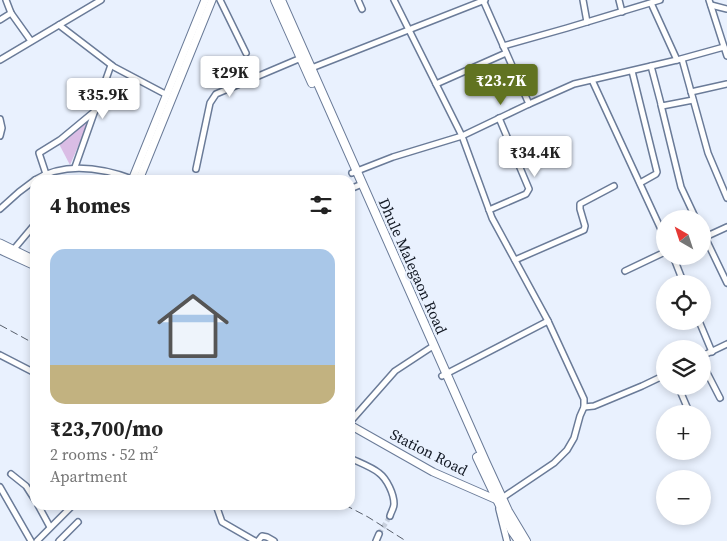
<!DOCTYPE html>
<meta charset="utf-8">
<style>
:root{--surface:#fff;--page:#f6f6f6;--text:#222;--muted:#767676;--line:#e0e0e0;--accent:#617321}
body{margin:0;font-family:"Source Serif 4",serif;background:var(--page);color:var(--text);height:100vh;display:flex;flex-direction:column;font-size:19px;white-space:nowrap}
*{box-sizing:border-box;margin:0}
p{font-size:16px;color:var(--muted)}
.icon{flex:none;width:28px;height:28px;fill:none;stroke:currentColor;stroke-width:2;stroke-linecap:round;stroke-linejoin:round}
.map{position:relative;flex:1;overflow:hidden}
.drawer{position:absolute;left:30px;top:175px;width:325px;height:335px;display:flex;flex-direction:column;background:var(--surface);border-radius:15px;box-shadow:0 2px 8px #0003}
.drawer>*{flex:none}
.needle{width:32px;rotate:321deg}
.fabs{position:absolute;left:656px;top:210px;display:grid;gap:10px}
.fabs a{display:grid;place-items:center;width:55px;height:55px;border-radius:50%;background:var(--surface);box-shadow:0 2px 8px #0003;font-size:25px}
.price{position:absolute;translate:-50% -42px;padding:0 11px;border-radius:5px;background:#fff;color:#222;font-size:16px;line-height:32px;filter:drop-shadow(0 1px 2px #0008)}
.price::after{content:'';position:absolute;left:50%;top:30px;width:15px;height:11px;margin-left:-8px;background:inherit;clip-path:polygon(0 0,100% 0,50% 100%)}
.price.selected{background:var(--accent);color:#fff}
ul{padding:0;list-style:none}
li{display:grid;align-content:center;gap:10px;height:265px;padding:0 20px}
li+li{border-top:1px solid var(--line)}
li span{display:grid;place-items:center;height:155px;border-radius:15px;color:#555}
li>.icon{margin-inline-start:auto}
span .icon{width:90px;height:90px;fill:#fffc;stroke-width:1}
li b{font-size:21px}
h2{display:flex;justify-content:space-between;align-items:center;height:60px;padding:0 20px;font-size:21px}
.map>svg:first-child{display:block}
.green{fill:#dabde5}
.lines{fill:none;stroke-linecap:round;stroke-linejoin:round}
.minor-tunnel{stroke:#c8d0dd;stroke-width:5;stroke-dasharray:5 2.5;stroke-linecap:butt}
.minor-casing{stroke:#6a7b98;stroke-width:8}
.tertiary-casing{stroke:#6a7b98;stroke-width:8}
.secondary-casing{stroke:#6a7b98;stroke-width:9}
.primary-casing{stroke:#6a7b98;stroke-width:10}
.minor{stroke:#fff;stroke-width:5}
.tertiary{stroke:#fff;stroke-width:5.5}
.secondary{stroke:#fff;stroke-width:7}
.primary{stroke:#fff;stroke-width:8}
.rail{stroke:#59606c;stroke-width:1;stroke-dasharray:8 4;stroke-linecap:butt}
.labels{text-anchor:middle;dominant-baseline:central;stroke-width:5;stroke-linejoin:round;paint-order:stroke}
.street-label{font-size:15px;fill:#101621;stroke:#e9f1fe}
</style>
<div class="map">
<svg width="727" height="541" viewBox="0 0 727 541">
<rect width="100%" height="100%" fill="#e9f1fe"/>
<polygon class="green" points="90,119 70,165 59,144"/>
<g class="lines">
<polyline class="minor-tunnel" points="379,534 390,516"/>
<g class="minor-casing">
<g id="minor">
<polyline points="6,0 11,13 31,41"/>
<polyline points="220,0 246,53"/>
<polyline points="358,0 362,9"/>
<polyline points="394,0 462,136 492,218 548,321 584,399 584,407 580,416 574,438 567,450 554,463 502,498"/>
<polyline points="583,0 587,22"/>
<polyline points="619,0 622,12"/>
<polyline points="709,0 727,56"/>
<polyline points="651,3 677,60"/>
<polyline points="711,5 727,9"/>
<polyline points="0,20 11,13"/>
<polyline points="59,25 114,67 167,95"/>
<polyline points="503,46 567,28 660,0"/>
<polyline points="682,59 708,153 727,198"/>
<polyline points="0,60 101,0"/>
<polyline points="651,66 661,104 662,106 693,100"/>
<polyline points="309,69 485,0"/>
<polyline points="632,71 657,172 656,174 640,183"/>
<polyline points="592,80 665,238"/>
<polyline points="436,84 506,53"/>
<polyline points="691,92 727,84"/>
<polyline points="529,104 574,84 677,60 724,47"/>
<polyline points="661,105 681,187 696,219"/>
<polyline points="0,119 2,128 0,136"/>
<polyline points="75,167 111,65"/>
<polyline points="196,169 210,103 216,94 301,58"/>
<polyline points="352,173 393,157 462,136 529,104 483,0"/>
<polyline points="46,174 39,153 60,140 95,111"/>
<path d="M35,180C66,161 103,168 135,180"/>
<polyline points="350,189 362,184"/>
<polyline points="0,209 19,192 35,180"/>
<polyline points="489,210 526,194 529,189 499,118"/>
<polyline points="702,231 727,283"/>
<polyline points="703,238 727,227"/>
<polyline points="14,249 35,224"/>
<polyline points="673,256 684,284"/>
<polyline points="515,260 584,230 585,226 580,209 580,204 614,186"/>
<polyline points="625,271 665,252"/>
<polyline points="699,321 712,352"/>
<polyline points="0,355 35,373"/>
<polyline points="702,356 727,344"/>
<polyline points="702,363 720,398"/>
<polyline points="442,376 548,321"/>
<polyline points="678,386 690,414"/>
<polyline points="584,407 594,406 642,386 665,375"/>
<polyline points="350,422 395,371 430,348 434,346"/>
<path d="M350,458C358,462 372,467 379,473C387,479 394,494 394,504C394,508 391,512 390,516"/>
<polyline points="11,474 26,486 35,500"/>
<polyline points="0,487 31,541"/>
<polyline points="38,505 50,527"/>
<polyline points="216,505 222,522 255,541"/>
<polyline points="37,541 73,505"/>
<polyline points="59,541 78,522"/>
<polyline points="258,541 262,536 267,537 274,541"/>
<polyline points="376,541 379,534"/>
</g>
</g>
<g class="tertiary-casing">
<polyline id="tertiary" points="499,509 507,541"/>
</g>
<g class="secondary-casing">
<g id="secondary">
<polyline points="132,180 205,0"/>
<polyline points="139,180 212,0"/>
<polyline points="0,243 35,260"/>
<polyline points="0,250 35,266"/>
<polyline points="350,425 433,472 497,500"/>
</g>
</g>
<g class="primary-casing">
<g id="primary">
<polyline points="275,0 312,83"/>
<polyline points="281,0 486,463 508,511 526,541"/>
<polyline points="477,457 512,531 519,541"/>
</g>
</g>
<use href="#minor" class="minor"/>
<use href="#tertiary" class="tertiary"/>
<use href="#secondary" class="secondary"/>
<use href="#primary" class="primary"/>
<g class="rail">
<polyline points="0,325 35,344"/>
<polyline points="345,505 368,517 406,541"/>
</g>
</g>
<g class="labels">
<g class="street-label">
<text transform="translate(413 266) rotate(66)">Dhule Malegaon Road</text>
<text transform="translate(429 452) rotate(27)">Station Road</text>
</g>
</g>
</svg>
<div class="fabs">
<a><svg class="needle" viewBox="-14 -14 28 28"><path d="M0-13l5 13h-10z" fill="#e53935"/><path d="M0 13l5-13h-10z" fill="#767676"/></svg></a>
<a><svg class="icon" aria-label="locate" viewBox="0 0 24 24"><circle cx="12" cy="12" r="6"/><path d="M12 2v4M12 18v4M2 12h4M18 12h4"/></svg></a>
<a><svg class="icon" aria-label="layers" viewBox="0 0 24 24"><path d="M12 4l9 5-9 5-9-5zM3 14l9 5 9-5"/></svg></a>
<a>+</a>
<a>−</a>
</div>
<b class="price" style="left:230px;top:98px">₹29K</b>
<b class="price selected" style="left:501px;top:106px">₹23.7K</b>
<b class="price" style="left:103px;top:120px">₹35.9K</b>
<b class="price" style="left:535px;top:178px">₹34.4K</b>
<section class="drawer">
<h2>4 homes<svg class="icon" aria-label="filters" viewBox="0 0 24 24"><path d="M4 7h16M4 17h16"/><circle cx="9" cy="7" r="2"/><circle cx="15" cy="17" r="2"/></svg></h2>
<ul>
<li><span style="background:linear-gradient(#a9c7e8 75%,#c2b280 0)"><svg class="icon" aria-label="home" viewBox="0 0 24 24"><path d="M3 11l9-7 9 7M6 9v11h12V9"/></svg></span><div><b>₹23,700/mo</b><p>2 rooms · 52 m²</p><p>Apartment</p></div></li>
</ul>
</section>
</div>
